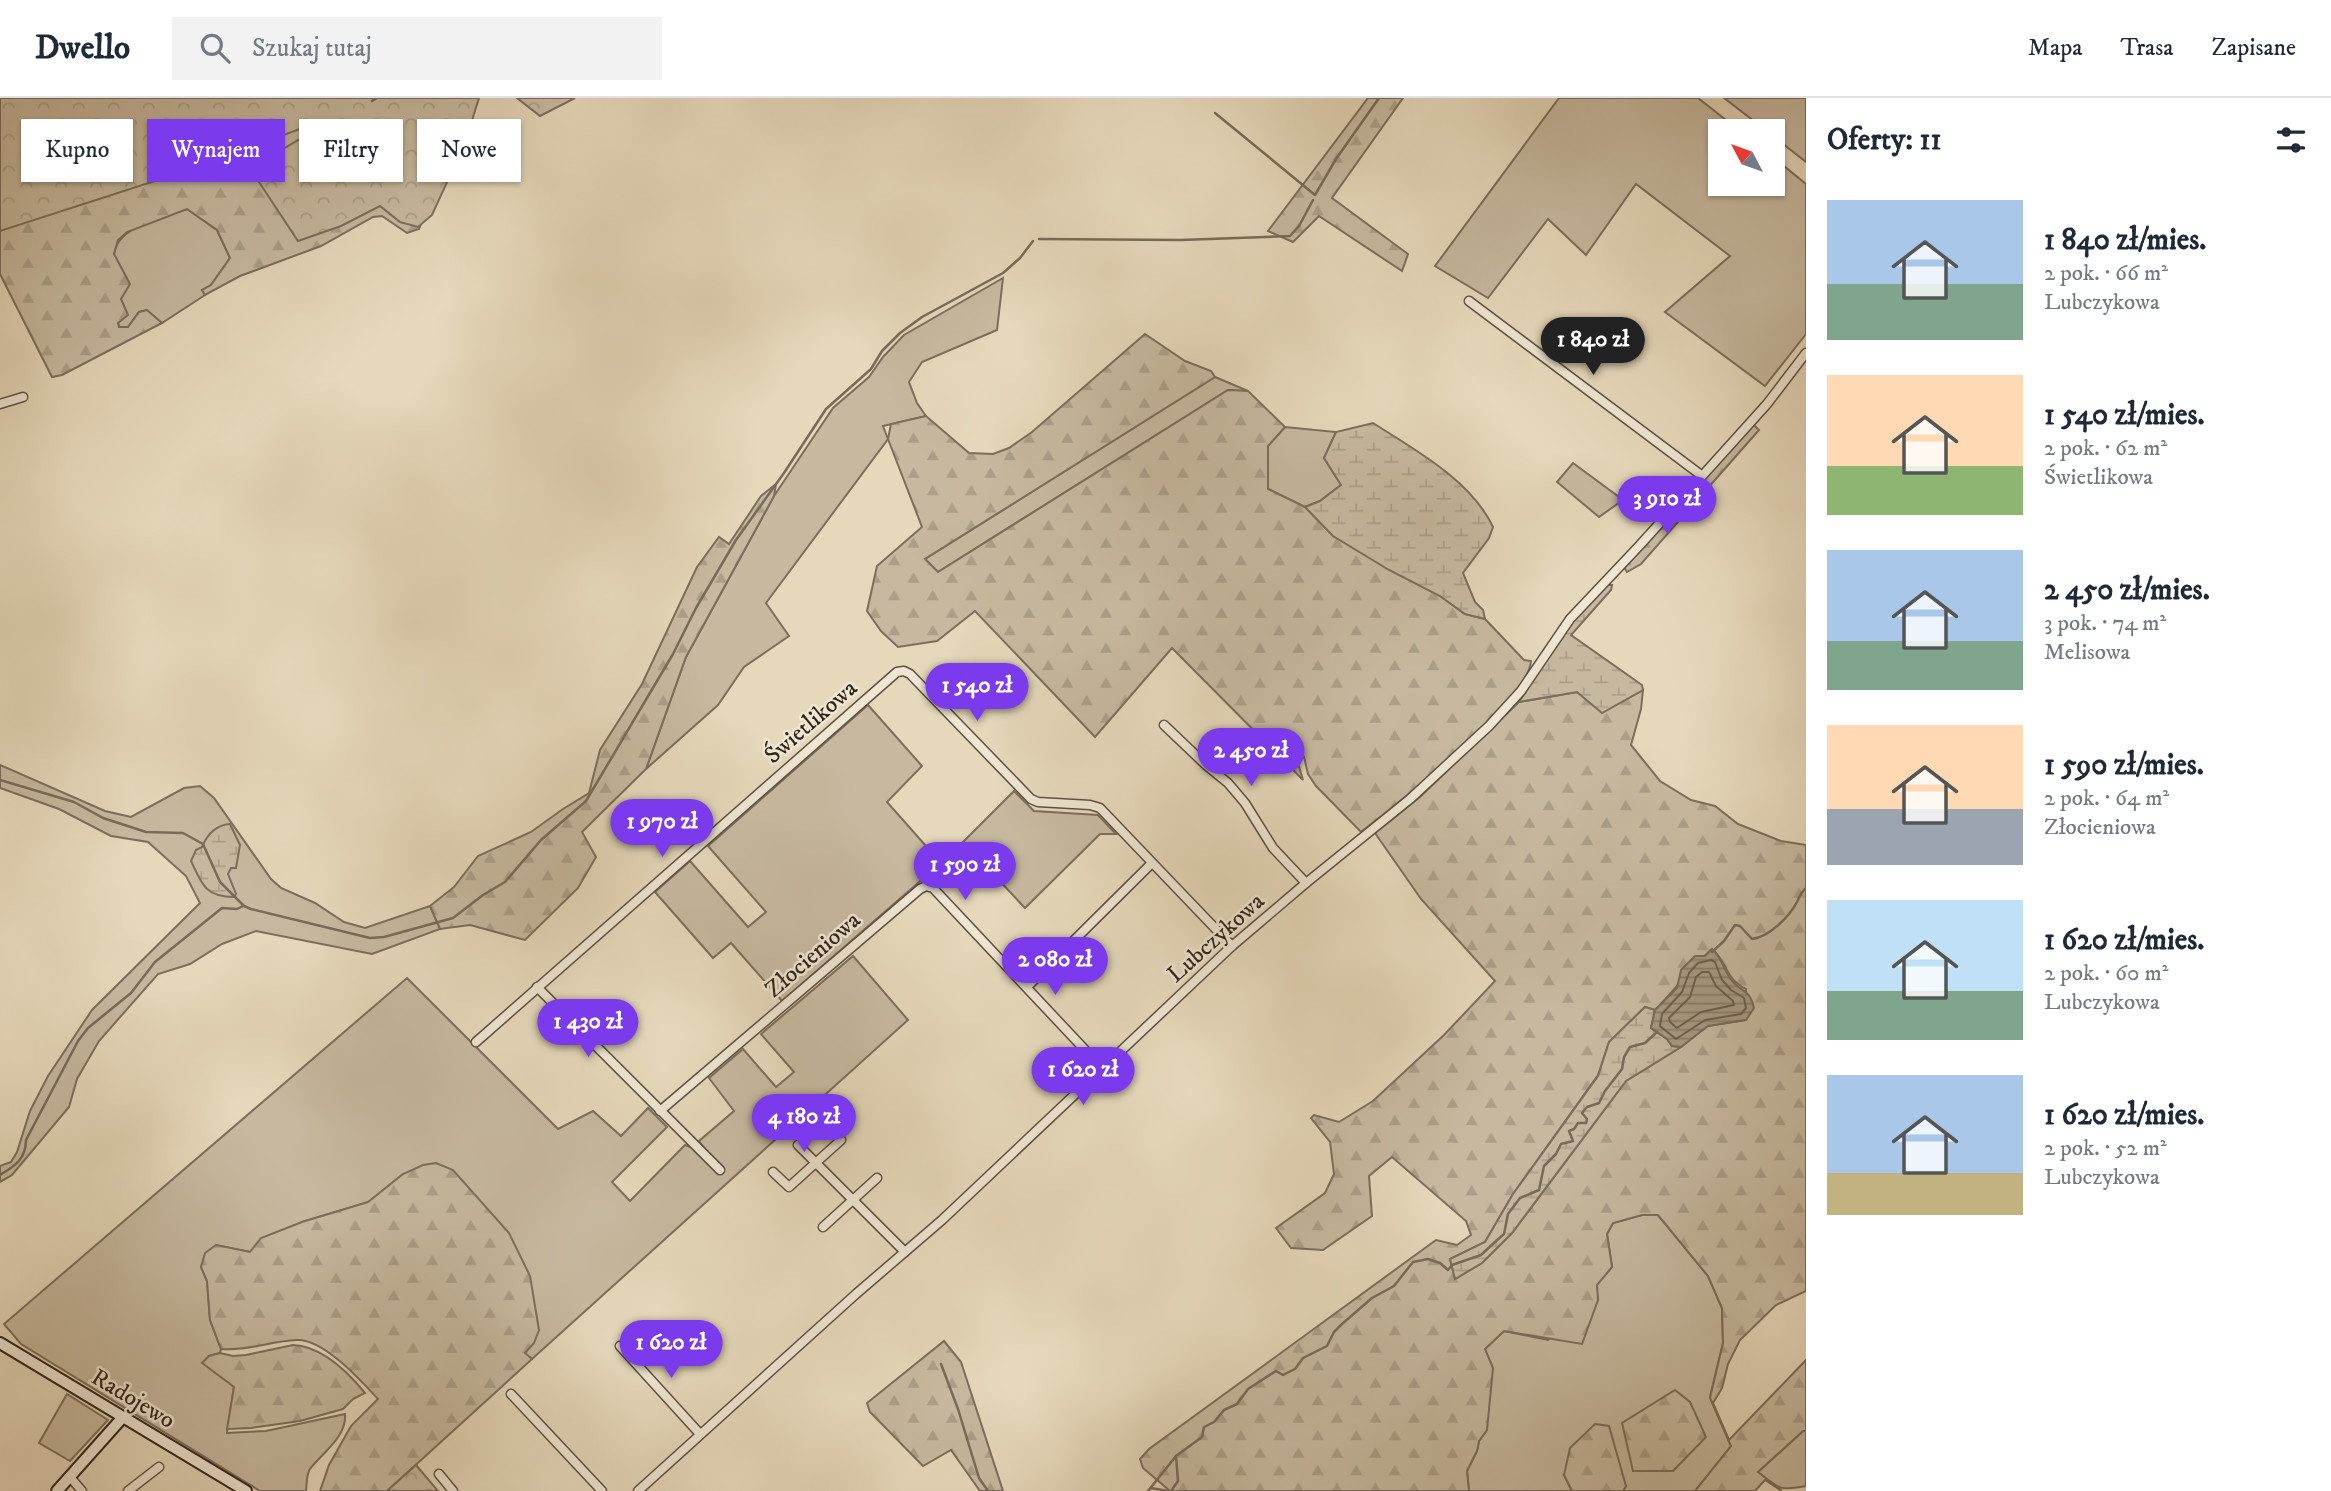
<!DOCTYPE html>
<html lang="pl">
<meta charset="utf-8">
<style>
:root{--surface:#fff;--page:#f2f2f3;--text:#1f2937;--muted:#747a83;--line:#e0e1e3;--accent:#7c3aed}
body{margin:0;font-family:"IM FELL DW Pica",serif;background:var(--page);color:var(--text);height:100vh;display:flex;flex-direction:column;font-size:26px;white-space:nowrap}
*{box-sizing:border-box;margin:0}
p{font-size:23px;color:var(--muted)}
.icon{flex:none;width:38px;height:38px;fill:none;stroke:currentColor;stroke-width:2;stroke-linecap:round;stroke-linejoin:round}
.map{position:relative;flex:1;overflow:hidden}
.details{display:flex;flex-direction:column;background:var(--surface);width:525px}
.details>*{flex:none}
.top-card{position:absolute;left:21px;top:21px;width:665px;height:63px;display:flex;gap:14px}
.needle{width:46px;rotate:311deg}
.buttons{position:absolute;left:1708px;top:21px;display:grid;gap:14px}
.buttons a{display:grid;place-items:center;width:77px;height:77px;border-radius:0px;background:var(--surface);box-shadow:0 2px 5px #0004;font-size:35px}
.price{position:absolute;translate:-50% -60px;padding:0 16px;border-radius:24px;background:var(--accent);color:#fff;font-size:23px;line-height:46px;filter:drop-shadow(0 2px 4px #0008)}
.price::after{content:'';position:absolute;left:50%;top:42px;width:21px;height:16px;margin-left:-10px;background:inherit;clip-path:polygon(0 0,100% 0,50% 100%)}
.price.current{background:#222;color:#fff}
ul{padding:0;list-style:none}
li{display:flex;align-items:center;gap:21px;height:175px;padding:0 21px}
li span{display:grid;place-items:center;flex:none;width:196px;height:140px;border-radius:0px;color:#555}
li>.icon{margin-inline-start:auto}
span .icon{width:84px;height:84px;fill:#fffc;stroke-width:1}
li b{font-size:30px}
h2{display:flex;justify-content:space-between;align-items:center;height:84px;padding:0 21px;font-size:30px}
.tag{padding:0 24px;border-radius:0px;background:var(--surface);box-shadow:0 2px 5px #0004;font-size:24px;line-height:63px}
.tag.current{background:var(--accent);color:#fff}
header{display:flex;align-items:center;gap:42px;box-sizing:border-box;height:98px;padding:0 35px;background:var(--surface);border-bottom:2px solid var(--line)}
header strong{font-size:33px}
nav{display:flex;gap:38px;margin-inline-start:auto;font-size:24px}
.search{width:490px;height:63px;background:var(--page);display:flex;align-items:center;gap:18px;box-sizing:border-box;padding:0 24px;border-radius:0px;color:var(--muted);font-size:26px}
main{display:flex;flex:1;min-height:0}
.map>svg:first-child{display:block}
.grass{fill:#c7b9a0;stroke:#7c6e5d;stroke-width:2}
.forest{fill:url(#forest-firs);stroke:#7c6e5d;stroke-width:2;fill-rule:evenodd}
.wetland{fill:url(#wetland-marsh);stroke:#7c6e5d;stroke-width:2}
.park{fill:url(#park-crowns);stroke:#7c6e5d;stroke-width:2}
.water{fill:url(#water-rules);stroke:#786b5a;stroke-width:2}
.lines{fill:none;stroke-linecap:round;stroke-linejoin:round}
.shore{stroke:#6c604f;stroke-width:2}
.stream{stroke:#786b5a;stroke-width:2.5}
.street-casing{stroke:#5e5142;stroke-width:11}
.secondary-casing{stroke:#30241a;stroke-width:14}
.street{stroke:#efe6d3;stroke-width:8}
.secondary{stroke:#efe6d3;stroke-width:10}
.labels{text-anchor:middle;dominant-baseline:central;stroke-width:5;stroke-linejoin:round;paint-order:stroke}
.street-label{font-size:24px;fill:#30241a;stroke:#efe6d3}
</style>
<header>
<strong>Dwello</strong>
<div class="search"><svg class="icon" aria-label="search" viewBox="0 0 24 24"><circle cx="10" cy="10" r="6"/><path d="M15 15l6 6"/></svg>Szukaj tutaj</div>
<nav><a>Mapa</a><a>Trasa</a><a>Zapisane</a></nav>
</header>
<main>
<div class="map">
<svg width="1806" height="1393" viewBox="0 0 1806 1393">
<defs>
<pattern id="forest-firs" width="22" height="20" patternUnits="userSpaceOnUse" patternTransform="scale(1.75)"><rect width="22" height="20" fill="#c7b9a0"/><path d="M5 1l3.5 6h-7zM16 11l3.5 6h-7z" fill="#ab9f89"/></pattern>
<pattern id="wetland-marsh" width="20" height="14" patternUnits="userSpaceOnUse" patternTransform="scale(1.75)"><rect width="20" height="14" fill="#c7b9a0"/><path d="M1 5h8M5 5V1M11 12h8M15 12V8" fill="none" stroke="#ab9f89"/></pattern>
<pattern id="park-crowns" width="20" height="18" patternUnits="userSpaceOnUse" patternTransform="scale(1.75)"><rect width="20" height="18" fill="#c7b9a0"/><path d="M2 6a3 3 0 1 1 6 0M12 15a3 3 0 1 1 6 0" fill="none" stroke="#ab9f89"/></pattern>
<pattern id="water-rules" width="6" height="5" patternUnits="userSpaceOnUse" patternTransform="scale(1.75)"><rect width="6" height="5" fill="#a89b84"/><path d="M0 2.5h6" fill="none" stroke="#897e6b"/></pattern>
</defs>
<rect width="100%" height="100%" fill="#e6d8bb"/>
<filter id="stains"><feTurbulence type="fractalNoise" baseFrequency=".00286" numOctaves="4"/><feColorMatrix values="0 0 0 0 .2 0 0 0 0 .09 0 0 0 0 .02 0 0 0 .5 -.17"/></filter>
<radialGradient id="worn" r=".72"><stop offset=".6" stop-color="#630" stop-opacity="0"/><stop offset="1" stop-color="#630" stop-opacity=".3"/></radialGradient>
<g class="grass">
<polygon points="1559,0 1698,0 1740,33 1720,33 1720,86 1773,86 1773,59 1806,86 1806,236 1765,288 1665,214 1730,158 1636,86 1586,157 1548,121 1488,200 1435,168"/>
<polygon points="1724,0 1806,0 1806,64 1773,38 1773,33 1767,33"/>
<path d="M187,111L217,132L230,160L211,187L202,192L205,197L162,225L146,212L139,214L128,229H119C116,219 122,208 120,197C119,184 115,171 114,159C113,129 164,119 187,111Z"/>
<polygon points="1003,180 997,232 922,264 909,284 917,305 926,318 883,328 888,341 766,505 789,538 744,569 718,607 646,671 686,559 774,398 833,310 869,279 883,259 904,237"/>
<polygon points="1215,279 1248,293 1228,292 938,474 925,461"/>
<polygon points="1285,329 1336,334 1324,360 1341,387 1320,403 1305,409 1268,391 1268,348"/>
<polygon points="1573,365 1623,402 1599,419 1557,384"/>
<polygon points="868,607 922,668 887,704 941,765 782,903 731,845 713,860 655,794 690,763 748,829 766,814 708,748"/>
<polygon points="0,667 105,713 131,719 184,690 200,688 214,700 271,781 281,790 315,805 344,824 365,830 430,808 440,831 372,856 256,833 222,846 190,866 158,876 99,943 77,981 69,1009 12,1077 0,1084 0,1068 11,1064 17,1054 30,1013 48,978 92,912 200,805 186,778 148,744 111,738 59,711 0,690"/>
<polygon points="1014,693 1034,713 1098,717 1116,736 1100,736 1025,810 963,744"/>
<path d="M853,858L908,922L532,1261L524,1255L403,1076L369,1104L302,1124L250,1154L216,1147L201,1169L207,1183L210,1222L221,1251L220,1255L209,1258L234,1289L227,1335L266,1333L345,1316C347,1339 322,1355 310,1371C306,1377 307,1386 306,1393H260L21,1246L4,1226L407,880L558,1031L593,1013L621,1038L648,1010L667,1029L612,1084L630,1103L685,1047L709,1056L699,1043L734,1013L709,980L743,951L776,989L794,974L761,936Z"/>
<polygon points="1642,1117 1658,1117 1708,1178 1722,1210 1723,1245 1710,1299 1731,1348 1695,1393 1623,1393 1626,1388 1564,1377 1572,1393 1469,1393 1467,1373 1477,1353 1479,1343 1487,1332 1485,1251 1504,1233 1548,1242 1598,1202 1596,1187 1612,1169 1607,1136 1613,1125"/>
<polygon points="67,1296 108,1322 70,1363 39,1345"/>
<path d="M1803,1333H1806V1388C1779,1393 1779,1391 1758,1374Z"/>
</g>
<g class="forest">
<polygon points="0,0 467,0 440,80 419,131 407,135 382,118 373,119 321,148 240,178 205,197 202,192 211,187 230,160 217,132 187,111 127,134 118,142 114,156 130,186 121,201 128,217 118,225 119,229 128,229 139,214 147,212 162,225 62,277 52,279 0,176"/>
<polygon points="1368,0 1403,0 1332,100 1408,156 1402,173 1319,118 1293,144 1268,133"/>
<path d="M1145,236L1185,263L1211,273L1215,279L925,461L938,474L1228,292L1248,293L1285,329L1268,348V391L1305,409L1333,438L1440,498L1465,516L1485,521L1524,562L1531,563C1529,601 1395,708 1361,734L1316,688L1308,676L1304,659L1297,662L1303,682L1172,550L1095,639L975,513L937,543L898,549L881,533L867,513L877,468L922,429L888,341L891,326L926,318L969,355L993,356L1009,350L1032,334Z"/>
<polygon points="1752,325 1759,332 1641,466 1627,474 1624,469"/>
<polygon points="776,386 774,398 686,559 646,671 582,734 596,759 578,790 525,842 470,827 440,831 430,808 454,789 478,758 531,734 563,711 589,695 600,652 642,586 697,469 719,439 729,446 761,398"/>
<path d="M1643,592L1641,611L1631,647L1660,683L1691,702L1715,708L1738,726L1781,743L1806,747V1193L1776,1207L1740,1242L1728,1266L1722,1290L1713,1305L1729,1342L1806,1262V1333H1803L1758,1374L1782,1393L1765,1382L1755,1393H1695L1731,1348L1710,1300L1723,1245L1722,1210L1708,1178L1658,1117H1642L1613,1125L1607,1136L1612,1169L1597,1187L1598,1202L1582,1246L1504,1233L1485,1251L1493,1270L1487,1332L1479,1343L1477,1353L1467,1373L1469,1393H1170L1143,1370L1140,1361L1149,1351L1436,1142L1457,1147L1471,1137L1466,1123L1392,1059L1369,1078L1372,1118L1323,1152L1291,1150L1276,1130L1325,1095L1334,1076L1330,1044L1311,1020L1314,1017L1339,1024L1373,1003L1444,937L1495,883L1421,801L1375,735L1420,699L1519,604L1577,594L1602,614ZM1712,851C1728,865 1725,881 1746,891V922L1707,928L1681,949L1626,983L1512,1135L1482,1165L1455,1181L1450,1161L1485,1144L1513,1096L1598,977L1609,944L1645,909L1655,912C1675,892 1690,870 1712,851Z"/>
<path d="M436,1065L453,1072L509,1135L530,1178L539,1232L534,1245L525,1255L532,1261L387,1393H320L329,1367L351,1328L378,1301C361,1283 324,1241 297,1242C270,1243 249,1253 221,1251L210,1222L207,1183L201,1169L205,1155L216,1147L250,1154L261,1140L302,1124L368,1104L403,1076L423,1067Z"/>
<polygon points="944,1243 961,1264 1003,1393 980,1393 951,1352 923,1368 870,1314 867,1305"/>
<path d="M293,1247C322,1248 347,1273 365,1295L353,1301L343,1311L300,1323L251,1330L227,1331L234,1289L202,1265L209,1258L220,1255L233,1258L246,1257Z"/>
<polygon points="1675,1292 1690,1304 1706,1339 1673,1373 1633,1373 1622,1325"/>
<polygon points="1595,1326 1609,1328 1626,1388 1623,1393 1572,1393 1564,1377 1570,1350"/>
</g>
<g class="wetland">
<path d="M1373,325C1415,352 1471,382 1493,429L1489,440L1463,475L1475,504L1483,512L1485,521L1465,516L1440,498L1389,472L1333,438L1305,409L1320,403L1341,387L1324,360L1336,334Z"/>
<polygon points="1606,487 1612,487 1611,492 1571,537 1642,587 1643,592 1602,615 1577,594 1519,604 1573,521"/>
<path d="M230,726L240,747L236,770H231L228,776L236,796L234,799C205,799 202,786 191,763L196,752L202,749C207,737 215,727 230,726Z"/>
<polygon points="1645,909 1655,912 1651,930 1667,941 1672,948 1681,949 1626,983 1512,1135 1482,1165 1455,1181 1450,1161 1485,1144 1513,1096 1598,978 1609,944"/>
</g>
<g class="park">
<polygon points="0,0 479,0 465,45 432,117 418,129 400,124 380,108 341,128 298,143 253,75 277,66 280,53 308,36 305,29 195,70 0,133"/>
<polygon points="517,0 575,0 540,18"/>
<polygon points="416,1367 438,1393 387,1393"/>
</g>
<path class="water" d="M1712,851C1723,861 1722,869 1730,880C1740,895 1749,889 1754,910L1746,922L1708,928L1681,949L1672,948L1667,941L1651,930L1655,912L1677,890L1681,872L1695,858H1705Z"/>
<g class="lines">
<g class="shore">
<polygon points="1711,862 1715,864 1722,882 1731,892 1744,900 1746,910 1741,916 1705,922 1676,941 1660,928 1662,916 1682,894 1689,875 1698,865"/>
<polygon points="1702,874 1709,874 1716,888 1733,903 1734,907 1701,914 1677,930 1670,924 1669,920 1690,899 1696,879"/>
</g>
<g class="stream">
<polyline points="372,3 377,0"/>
<polyline points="1215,15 1315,97 1336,61 1379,0"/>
<polyline points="1039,141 1181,142 1290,138 1299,128 1313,102"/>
<polyline points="0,682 74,704 103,720 146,734 183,735 203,746 220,784 244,808 251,811 370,840 384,839 453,820 483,797 505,784 541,742 586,703 673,556 696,510 736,442 784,375 826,311 871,271 882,253 900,235 922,219 1003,175 1020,160 1033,143"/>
<path d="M1712,854L1724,843L1735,827L1740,828L1752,841C1769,839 1789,819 1797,804C1800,798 1800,795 1806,790"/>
<path d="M0,1077C15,1068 26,1061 26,1042L78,943L88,930L131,895L155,864L222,810L237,811L243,808"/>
<polyline points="941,1266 958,1311 979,1380 988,1393"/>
<polyline points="1151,1390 1168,1393"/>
<polyline points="1148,1393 1176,1358 1202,1339 1204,1329 1214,1324 1224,1312 1237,1306 1248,1291 1276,1273 1283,1277 1295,1271 1303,1260 1327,1248 1334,1234 1342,1226 1372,1200 1394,1188 1413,1164 1428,1161 1440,1165 1448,1172 1452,1167 1481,1157 1495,1144 1504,1136 1508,1116 1520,1100 1539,1092 1544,1068 1556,1056 1561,1046 1573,1043 1569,1033 1574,1031 1578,1025 1586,1025 1587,1021 1582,1015 1587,1009 1599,1005 1605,993 1622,971 1624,959 1630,949 1645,945 1657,934"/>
<polyline points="1171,1393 1178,1383 1176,1358"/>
</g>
<g class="street-casing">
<g id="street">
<polyline points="1469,203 1701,377"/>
<polyline points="0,306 23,299"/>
<polyline points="1164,627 1206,667 1228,685 1245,705 1273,750 1306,785"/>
<polyline points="537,889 720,1072"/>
<polyline points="1027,889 1152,765"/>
<polyline points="476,944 897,574 904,573 910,576 1031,701 1038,704 1090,707 1100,710 1232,848"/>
<polyline points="660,1013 920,791 926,788 933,790 1103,971"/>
<polyline points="798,1047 905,1154"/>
<polyline points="773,1074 789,1089 841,1042 826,1026"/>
<polyline points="823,1129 877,1080"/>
<polyline points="620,1248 700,1336"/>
<polyline points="511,1296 602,1393"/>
<polyline points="439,1376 453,1393"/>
<polyline points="70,1379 82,1393"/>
<polyline points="128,1393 159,1369"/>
<polyline points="638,1393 856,1196 942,1122 1232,848 1306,785 1410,701 1489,628 1521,593 1570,521 1640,447 1767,306 1806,255"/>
</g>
</g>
<g class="secondary-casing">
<g id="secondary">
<polyline points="0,1245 246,1393"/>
<polyline points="57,1393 123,1319"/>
</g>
</g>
<use href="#street" class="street"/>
<use href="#secondary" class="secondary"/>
</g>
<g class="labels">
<g class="street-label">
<text transform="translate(811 624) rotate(-41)">Świetlikowa</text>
<text transform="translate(1216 840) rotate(-42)">Lubczykowa</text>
<text transform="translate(813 857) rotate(-41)">Złocieniowa</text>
<text transform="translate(133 1301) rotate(31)">Radojewo</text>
</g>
</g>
<rect width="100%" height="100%" filter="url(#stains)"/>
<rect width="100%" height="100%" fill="url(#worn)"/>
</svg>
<div class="buttons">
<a><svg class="needle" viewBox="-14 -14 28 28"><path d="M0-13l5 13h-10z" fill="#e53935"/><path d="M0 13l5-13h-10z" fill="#747a83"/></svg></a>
</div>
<b class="price current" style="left:1593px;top:279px">1 840 zł</b>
<b class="price" style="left:1667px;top:438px">3 910 zł</b>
<b class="price" style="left:977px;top:625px">1 540 zł</b>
<b class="price" style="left:1251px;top:690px">2 450 zł</b>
<b class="price" style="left:662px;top:761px">1 970 zł</b>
<b class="price" style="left:965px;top:804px">1 590 zł</b>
<b class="price" style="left:1055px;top:899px">2 080 zł</b>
<b class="price" style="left:588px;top:961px">1 430 zł</b>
<b class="price" style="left:1083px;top:1009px">1 620 zł</b>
<b class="price" style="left:804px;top:1056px">4 180 zł</b>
<b class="price" style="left:671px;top:1282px">1 620 zł</b>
<div class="top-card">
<a class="tag">Kupno</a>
<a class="tag current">Wynajem</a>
<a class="tag">Filtry</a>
<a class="tag">Nowe</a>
</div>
</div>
<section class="details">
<h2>Oferty: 11<svg class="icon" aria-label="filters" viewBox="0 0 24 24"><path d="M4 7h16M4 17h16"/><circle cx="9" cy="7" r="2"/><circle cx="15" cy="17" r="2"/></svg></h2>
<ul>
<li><span style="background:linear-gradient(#a9c7e8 60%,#7fa58c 0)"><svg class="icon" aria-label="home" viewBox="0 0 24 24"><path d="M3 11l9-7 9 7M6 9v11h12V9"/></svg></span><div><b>1 840 zł/mies.</b><p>2 pok. · 66 m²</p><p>Lubczykowa</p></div></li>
<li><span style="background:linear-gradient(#ffd9b3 65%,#8fb573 0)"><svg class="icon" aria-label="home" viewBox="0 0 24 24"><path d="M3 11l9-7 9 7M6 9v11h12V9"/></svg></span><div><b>1 540 zł/mies.</b><p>2 pok. · 62 m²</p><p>Świetlikowa</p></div></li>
<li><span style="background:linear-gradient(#a9c7e8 65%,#7fa58c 0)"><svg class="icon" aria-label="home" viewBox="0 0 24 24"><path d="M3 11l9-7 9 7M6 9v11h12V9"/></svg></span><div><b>2 450 zł/mies.</b><p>3 pok. · 74 m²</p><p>Melisowa</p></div></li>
<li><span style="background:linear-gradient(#ffd9b3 60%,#9aa5b1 0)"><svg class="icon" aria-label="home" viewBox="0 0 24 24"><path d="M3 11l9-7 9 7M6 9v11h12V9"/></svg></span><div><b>1 590 zł/mies.</b><p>2 pok. · 64 m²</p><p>Złocieniowa</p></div></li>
<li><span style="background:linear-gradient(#bfe0f5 65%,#7fa58c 0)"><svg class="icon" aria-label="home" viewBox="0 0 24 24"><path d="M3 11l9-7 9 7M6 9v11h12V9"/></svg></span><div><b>1 620 zł/mies.</b><p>2 pok. · 60 m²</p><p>Lubczykowa</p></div></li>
<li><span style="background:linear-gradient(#a9c7e8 70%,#c2b280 0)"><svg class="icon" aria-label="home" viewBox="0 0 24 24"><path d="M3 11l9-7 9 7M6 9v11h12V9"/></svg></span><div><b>1 620 zł/mies.</b><p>2 pok. · 52 m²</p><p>Lubczykowa</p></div></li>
</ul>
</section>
</main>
